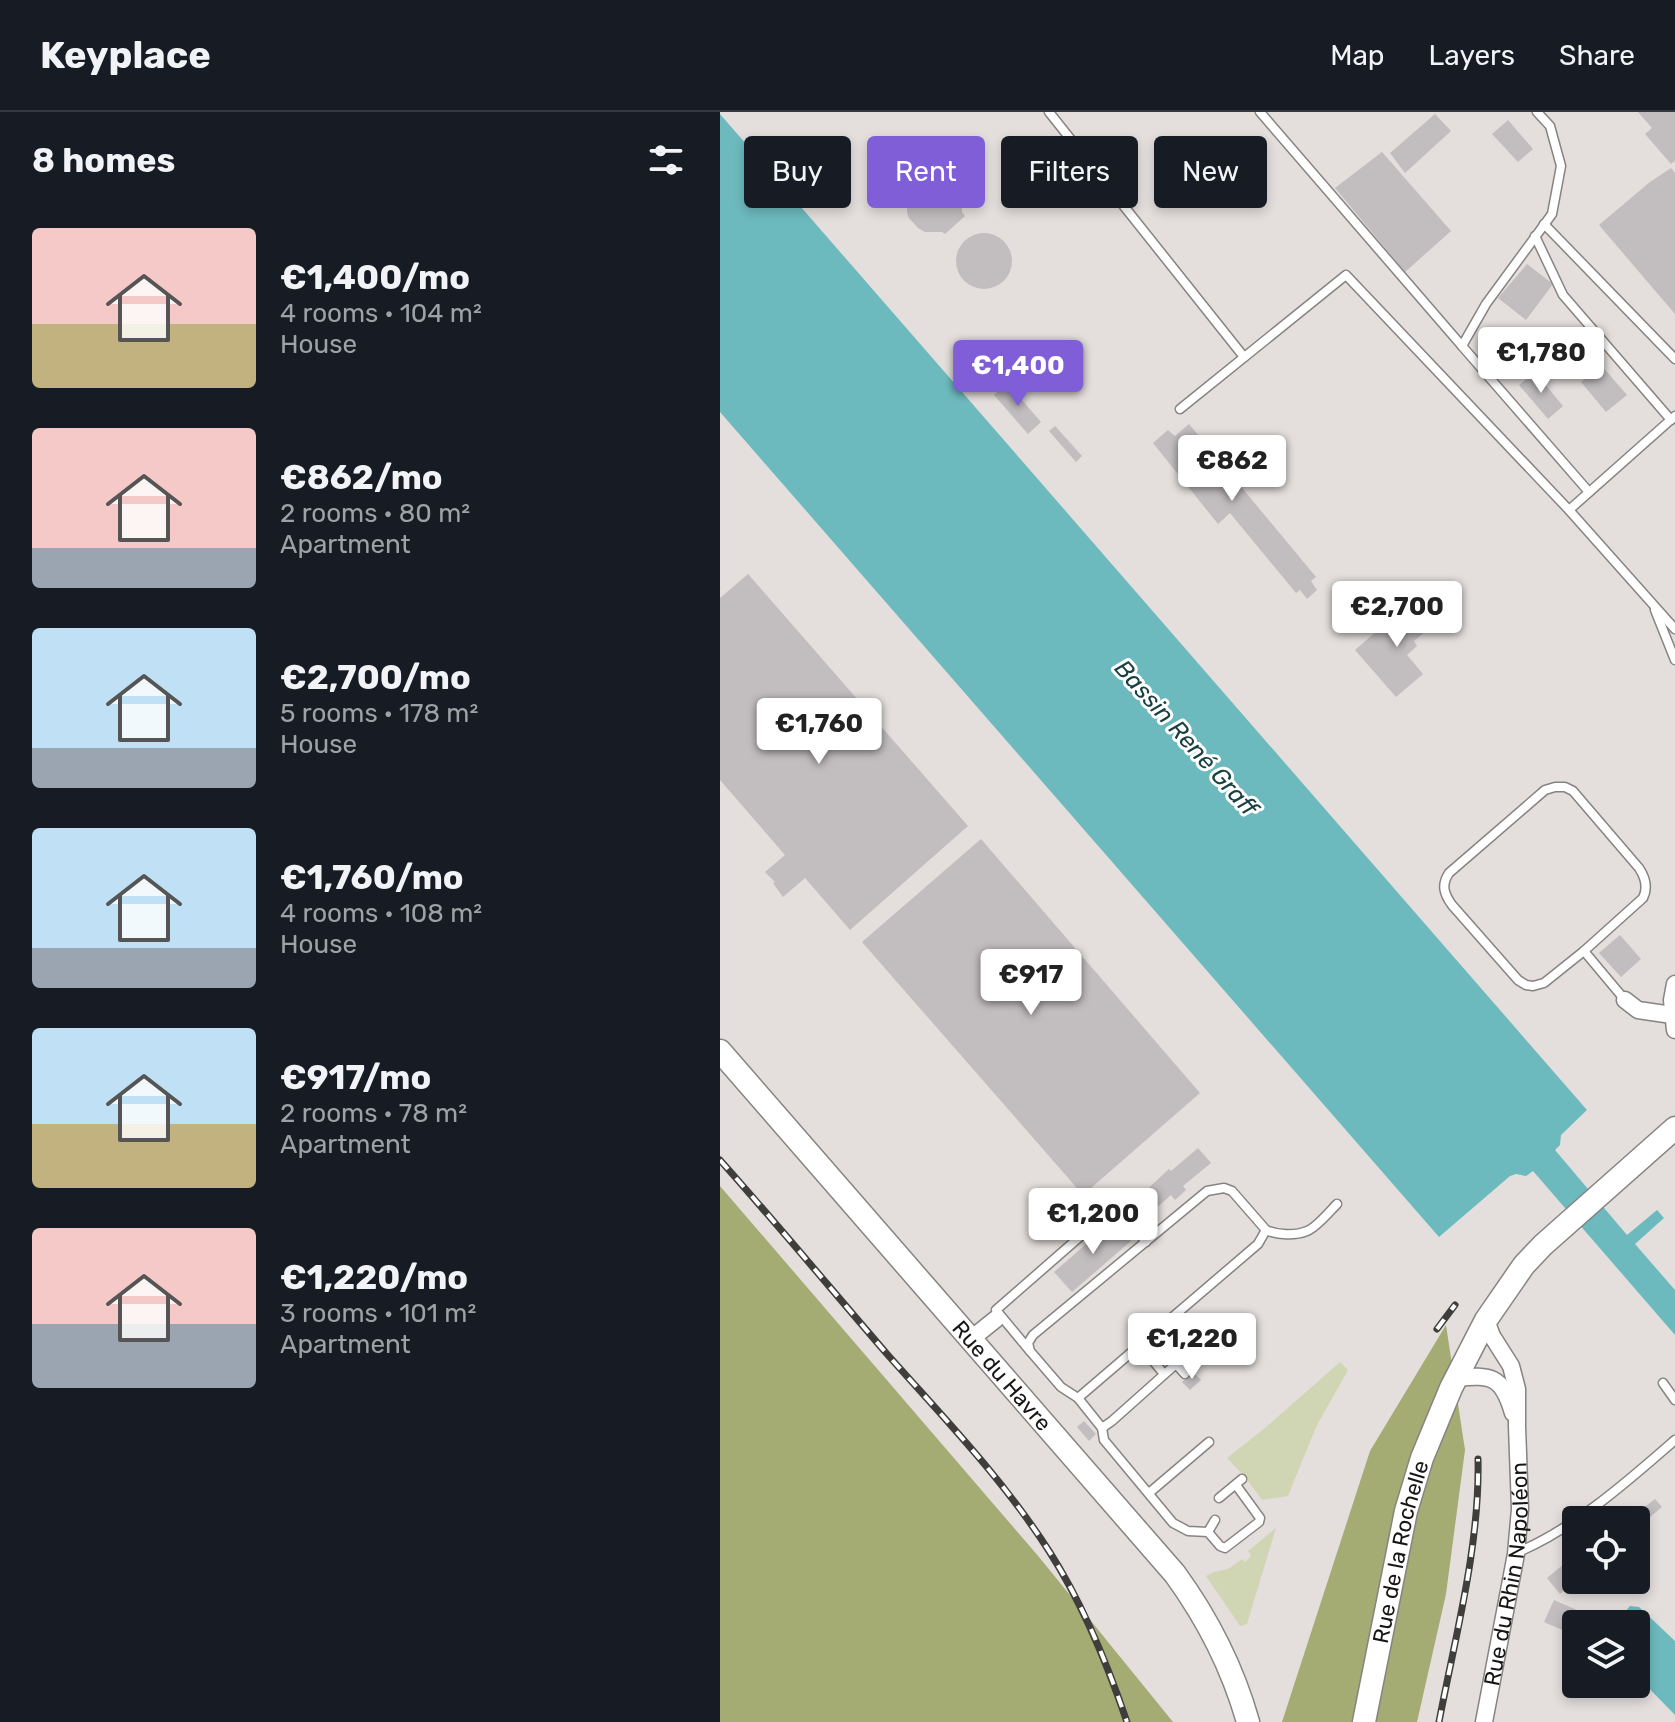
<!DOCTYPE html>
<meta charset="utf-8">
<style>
:root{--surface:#171b24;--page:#242831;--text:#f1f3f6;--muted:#9ea1a6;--line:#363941;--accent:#7f5ed8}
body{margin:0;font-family:Rubik,sans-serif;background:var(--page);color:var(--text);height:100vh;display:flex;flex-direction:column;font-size:30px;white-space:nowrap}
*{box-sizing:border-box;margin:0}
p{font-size:26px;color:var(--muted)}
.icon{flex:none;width:44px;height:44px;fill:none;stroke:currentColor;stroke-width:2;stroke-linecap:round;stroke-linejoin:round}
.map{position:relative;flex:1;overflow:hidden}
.side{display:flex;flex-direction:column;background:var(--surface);width:720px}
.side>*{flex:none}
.hud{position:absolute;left:24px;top:24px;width:760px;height:72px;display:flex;gap:16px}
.tools{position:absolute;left:842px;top:1394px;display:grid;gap:16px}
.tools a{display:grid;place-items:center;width:88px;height:88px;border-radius:8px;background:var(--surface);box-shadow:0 4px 12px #0003;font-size:40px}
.price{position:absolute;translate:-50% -68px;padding:0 18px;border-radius:8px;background:#fff;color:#222;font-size:26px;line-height:52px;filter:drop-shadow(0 2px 4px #0008)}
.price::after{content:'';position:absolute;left:50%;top:48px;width:24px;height:18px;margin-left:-12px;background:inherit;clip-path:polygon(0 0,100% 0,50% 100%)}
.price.on{background:var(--accent);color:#fff}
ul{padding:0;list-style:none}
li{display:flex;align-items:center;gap:24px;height:200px;padding:0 32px}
li span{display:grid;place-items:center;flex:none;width:224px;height:160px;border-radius:8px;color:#555}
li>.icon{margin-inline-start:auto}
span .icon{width:96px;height:96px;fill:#fffc;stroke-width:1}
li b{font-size:34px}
h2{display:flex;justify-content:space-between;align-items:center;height:96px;padding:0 32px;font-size:34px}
.chip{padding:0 28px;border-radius:8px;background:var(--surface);box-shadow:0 4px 12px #0003;font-size:28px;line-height:72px}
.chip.on{background:var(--accent);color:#fff}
header{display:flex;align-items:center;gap:48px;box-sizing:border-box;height:112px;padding:0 40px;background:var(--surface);border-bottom:2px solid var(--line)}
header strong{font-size:38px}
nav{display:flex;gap:44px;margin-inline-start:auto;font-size:28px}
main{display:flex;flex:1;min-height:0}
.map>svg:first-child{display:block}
.green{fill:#d0d6b3}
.forest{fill:#a4ab73}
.water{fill:#6dbabe}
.building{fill:#c2bdbf}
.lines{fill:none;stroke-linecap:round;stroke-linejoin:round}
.lane-casing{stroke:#878381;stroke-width:11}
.street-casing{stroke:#878381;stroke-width:19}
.secondary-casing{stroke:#878381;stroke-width:25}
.lane{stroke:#fff;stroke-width:8}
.street{stroke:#fff;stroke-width:16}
.secondary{stroke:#fff;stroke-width:22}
.rail-casing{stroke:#403e3d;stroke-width:7}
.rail{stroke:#fff;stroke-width:4;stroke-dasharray:12;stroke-linecap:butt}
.labels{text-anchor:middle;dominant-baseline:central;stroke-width:6;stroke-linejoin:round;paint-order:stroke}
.street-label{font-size:22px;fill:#171615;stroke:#fff}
.water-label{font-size:24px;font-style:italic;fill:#1a4042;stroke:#fff}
</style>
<header>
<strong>Keyplace</strong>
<nav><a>Map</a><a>Layers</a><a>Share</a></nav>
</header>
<main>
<section class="side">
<h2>8 homes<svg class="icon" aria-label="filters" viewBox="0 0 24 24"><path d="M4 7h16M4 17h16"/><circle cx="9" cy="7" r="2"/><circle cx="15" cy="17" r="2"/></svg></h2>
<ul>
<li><span style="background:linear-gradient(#f6c9c9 60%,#c2b280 0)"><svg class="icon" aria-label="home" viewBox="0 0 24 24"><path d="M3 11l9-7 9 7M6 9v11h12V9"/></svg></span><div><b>€1,400/mo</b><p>4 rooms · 104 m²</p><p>House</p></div></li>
<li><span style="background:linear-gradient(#f6c9c9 75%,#9aa5b1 0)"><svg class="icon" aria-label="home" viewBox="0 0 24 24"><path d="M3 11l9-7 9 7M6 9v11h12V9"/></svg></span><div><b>€862/mo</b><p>2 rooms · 80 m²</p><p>Apartment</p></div></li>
<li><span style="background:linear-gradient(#bfe0f5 75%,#9aa5b1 0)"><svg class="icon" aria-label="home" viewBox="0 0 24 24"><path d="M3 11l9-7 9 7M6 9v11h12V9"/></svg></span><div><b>€2,700/mo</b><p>5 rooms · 178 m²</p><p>House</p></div></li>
<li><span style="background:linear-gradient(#bfe0f5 75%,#9aa5b1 0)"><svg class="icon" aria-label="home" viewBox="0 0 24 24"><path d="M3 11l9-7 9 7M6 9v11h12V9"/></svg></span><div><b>€1,760/mo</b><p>4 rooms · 108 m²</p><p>House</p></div></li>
<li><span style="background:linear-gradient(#bfe0f5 60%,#c2b280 0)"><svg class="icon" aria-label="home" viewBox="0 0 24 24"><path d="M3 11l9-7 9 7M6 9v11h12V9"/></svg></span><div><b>€917/mo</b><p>2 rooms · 78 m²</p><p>Apartment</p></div></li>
<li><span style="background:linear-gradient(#f6c9c9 60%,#9aa5b1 0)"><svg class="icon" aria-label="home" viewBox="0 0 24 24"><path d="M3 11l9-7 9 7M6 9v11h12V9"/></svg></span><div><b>€1,220/mo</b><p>3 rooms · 101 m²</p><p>Apartment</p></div></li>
</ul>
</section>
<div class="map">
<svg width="955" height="1610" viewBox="0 0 955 1610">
<rect width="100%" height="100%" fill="#e4dfdd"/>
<g class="green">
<polygon points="620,1250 628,1258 596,1315 568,1384 542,1388 525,1365 507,1346 545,1316"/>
<polygon points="556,1416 527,1512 520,1514 486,1464 494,1460 508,1457 522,1447 525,1450 531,1444 528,1439"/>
</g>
<g class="forest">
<polygon points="0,1074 319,1445 453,1610 0,1610"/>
<polygon points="726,1213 745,1338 726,1482 697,1610 562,1610 650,1339"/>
</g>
<g class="water">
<polygon points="0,2 867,998 841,1023 840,1033 835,1038 907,1123 937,1098 944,1106 915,1132 955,1178 955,1223 813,1059 806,1064 796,1062 790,1064 719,1125 0,300"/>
<polygon points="910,1494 919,1495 955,1529 955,1603 916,1563 916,1512 894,1512"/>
</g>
<g class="building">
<polygon points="918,0 955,0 955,49 951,52 925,22 932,16"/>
<polygon points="715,2 731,19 685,61 670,41"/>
<polygon points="788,8 813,37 798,50 772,22"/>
<polygon points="662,40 731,119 685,160 615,76"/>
<polygon points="951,56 955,61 955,202 879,113 930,70"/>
<polygon points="208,60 212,65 218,64 219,62 241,73 238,78 242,91 242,100 245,104 225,122 222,120 205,120 198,116 189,106 187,100 187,86 191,77 189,74"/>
<circle cx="264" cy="149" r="28"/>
<polygon points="807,152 833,172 806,208 778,186"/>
<polygon points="881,253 907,283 886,300 861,270"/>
<polygon points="815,260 843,294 828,307 799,273"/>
<polygon points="287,271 321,310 308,322 274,283"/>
<polygon points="469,312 596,465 591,469 597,478 587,487 580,478 576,481 510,401 498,412 433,331 448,318 455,324"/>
<polygon points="335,314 362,344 356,350 329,319"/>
<polygon points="28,462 248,714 130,818 85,766 63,785 53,771 55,770 45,760 65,743 0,668 0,486"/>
<polygon points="703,491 718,509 694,529 697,534 687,543 703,562 676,585 635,538 673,505 678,511"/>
<polygon points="261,727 480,981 363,1083 142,830"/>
<polygon points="900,823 921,847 901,865 879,841"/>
<polygon points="478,1036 491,1051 463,1074 466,1078 455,1088 451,1083 435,1097 422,1082 449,1057 451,1059"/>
<polygon points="394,1108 411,1129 352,1180 334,1160"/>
<polygon points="473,1260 481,1268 470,1278 462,1270"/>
<polygon points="364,1309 376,1322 369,1329 357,1315"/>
<polygon points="935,1387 942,1395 929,1406 922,1397"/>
<polygon points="856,1442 856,1468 840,1482 827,1466"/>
<polygon points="834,1488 857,1498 852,1510 856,1512 856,1524 824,1510"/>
</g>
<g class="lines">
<g class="lane-casing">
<g id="lane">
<polyline points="329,0 524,245"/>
<polyline points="540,0 742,234"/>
<polyline points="817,0 830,14 841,54 832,102 766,192 742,234 869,380"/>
<polyline points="824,112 955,247"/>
<polyline points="815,124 843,183 951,308"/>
<polyline points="460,297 626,163 849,398 955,517"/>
<polyline points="849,398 955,304"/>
<polyline points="935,498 955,548"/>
<path d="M835,675H845L853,679L919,756C925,765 928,776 923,786L864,839L824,871L813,874L806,873L798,868L732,793C724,782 721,773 729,761L825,678Z"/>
<polyline points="864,839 905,888"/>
<polyline points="420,1233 444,1262"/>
<path d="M310,1239L276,1198L387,1101C407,1100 414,1116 426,1130"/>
<polyline points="943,1271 955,1288"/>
<polyline points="358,1286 538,1132 546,1118"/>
<polyline points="382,1316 392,1309 456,1252 465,1262"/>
<path d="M516,1373L540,1406L539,1410L505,1436L500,1434L488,1420L468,1419L453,1411L384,1328L382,1316L358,1286L341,1275L310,1239L308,1231L313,1223L487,1079L504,1076L512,1079L546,1118C557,1123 575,1124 587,1119C596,1116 610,1099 617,1092"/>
<polyline points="429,1381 489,1330"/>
<polyline points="499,1386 522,1367"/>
<polyline points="488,1420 495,1408"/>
<path d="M796,1441C854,1417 908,1369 955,1328"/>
</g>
</g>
<g class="street-casing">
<g id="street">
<polyline points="955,872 952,888 955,918"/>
<polyline points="905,888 918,898 952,903"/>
<polyline points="251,1227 276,1207"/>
<path d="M736,1266C771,1263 782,1263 793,1301"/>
<path id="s1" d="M764,1610L796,1442L800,1397L797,1314V1277L791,1254L772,1224L766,1208"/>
</g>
</g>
<g class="secondary-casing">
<g id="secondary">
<path id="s2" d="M0,939L455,1462C487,1506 513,1557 528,1610"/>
<path id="s3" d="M644,1610L686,1399L702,1346L731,1276L766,1208L804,1153L823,1133L955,1016"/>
</g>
</g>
<use href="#lane" class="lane"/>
<use href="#street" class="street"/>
<use href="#secondary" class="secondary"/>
<g class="rail-casing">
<g id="rail">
<path d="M0,1048C57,1112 111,1177 167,1242C223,1305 283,1367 329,1439C363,1492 387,1551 407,1610"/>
<polyline points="717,1217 735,1193"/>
<path d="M719,1610C735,1525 760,1434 758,1347"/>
</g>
</g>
<use href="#rail" class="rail"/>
</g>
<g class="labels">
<g class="street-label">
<text stroke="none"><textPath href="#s2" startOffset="430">Rue du Havre</textPath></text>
<text stroke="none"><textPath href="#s3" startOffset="174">Rue de la Rochelle</textPath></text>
<text stroke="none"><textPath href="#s1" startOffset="150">Rue du Rhin Napoléon</textPath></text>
</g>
<g class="water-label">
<text transform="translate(466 626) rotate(48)">Bassin René Graff</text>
</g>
</g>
</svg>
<div class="tools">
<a><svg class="icon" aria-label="locate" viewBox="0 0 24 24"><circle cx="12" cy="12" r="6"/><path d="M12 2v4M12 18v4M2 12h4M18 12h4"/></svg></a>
<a><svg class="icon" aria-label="layers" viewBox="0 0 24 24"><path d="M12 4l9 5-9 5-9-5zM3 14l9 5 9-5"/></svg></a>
</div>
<b class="price" style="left:821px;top:283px">€1,780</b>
<b class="price on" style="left:298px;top:296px">€1,400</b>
<b class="price" style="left:512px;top:391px">€862</b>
<b class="price" style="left:677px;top:537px">€2,700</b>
<b class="price" style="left:99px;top:654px">€1,760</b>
<b class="price" style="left:311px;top:905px">€917</b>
<b class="price" style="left:373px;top:1144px">€1,200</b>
<b class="price" style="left:472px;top:1269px">€1,220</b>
<div class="hud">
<a class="chip">Buy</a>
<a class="chip on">Rent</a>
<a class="chip">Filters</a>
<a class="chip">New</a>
</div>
</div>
</main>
